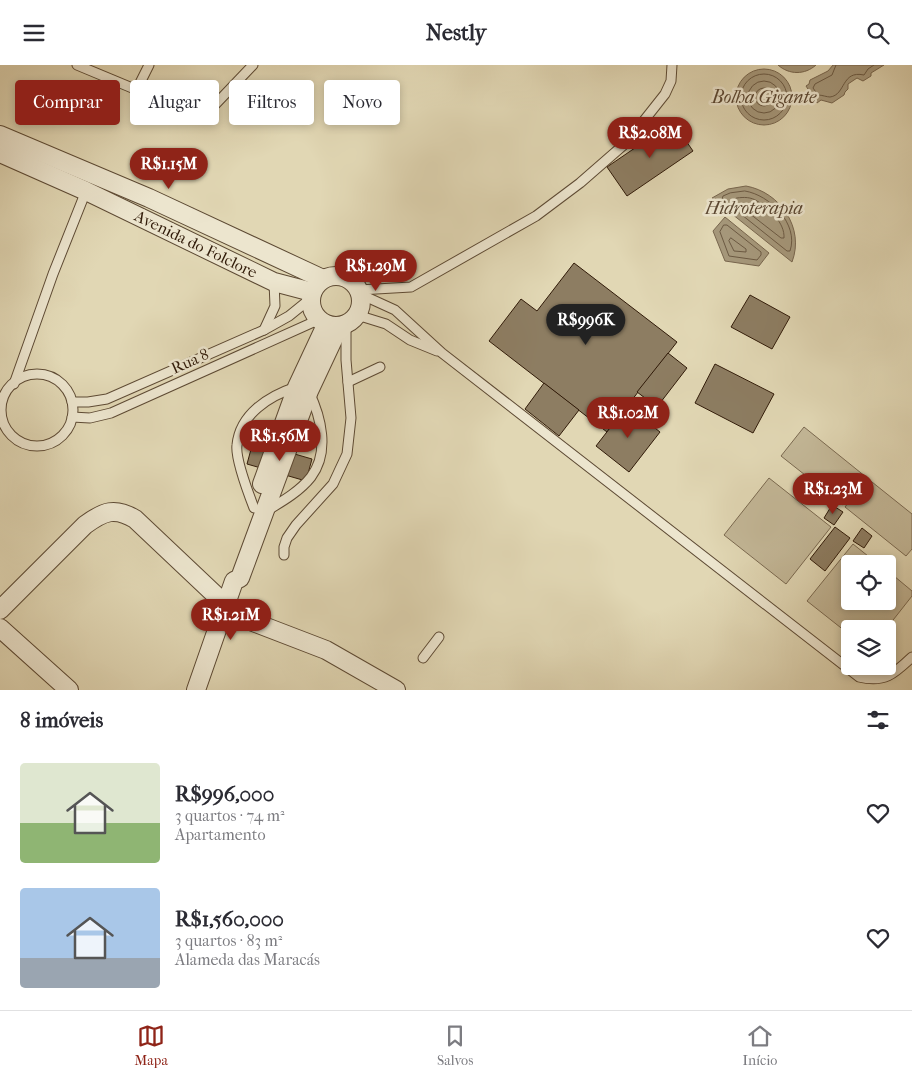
<!DOCTYPE html>
<html lang="pt">
<meta charset="utf-8">
<style>
:root{--surface:#fff;--page:#f2f2f3;--text:#2b2b33;--muted:#7c7c81;--line:#e1e1e2;--accent:#8f2418}
body{margin:0;font-family:"IM FELL French Canon",serif;background:var(--page);color:var(--text);height:100vh;display:flex;flex-direction:column;font-size:19px;white-space:nowrap}
*{box-sizing:border-box;margin:0}
p{font-size:16px;color:var(--muted)}
.icon{flex:none;width:28px;height:28px;fill:none;stroke:currentColor;stroke-width:2;stroke-linecap:round;stroke-linejoin:round}
.map{position:relative;height:625px;overflow:hidden}
.panel{display:flex;flex-direction:column;background:var(--surface);flex:1}
.panel>*{flex:none}
.banner{position:absolute;left:15px;top:15px;width:500px;height:45px;display:flex;gap:10px}
.controls{position:absolute;left:841px;top:490px;display:grid;gap:10px}
.controls a{display:grid;place-items:center;width:55px;height:55px;border-radius:5px;background:var(--surface);box-shadow:0 2px 8px #0003;font-size:25px}
.price{position:absolute;translate:-50% -42px;padding:0 11px;border-radius:18px;background:var(--accent);color:#fff;font-size:16px;line-height:32px;filter:drop-shadow(0 1px 2px #0008)}
.price::after{content:'';position:absolute;left:50%;top:30px;width:15px;height:11px;margin-left:-8px;background:inherit;clip-path:polygon(0 0,100% 0,50% 100%)}
.price.selected{background:#222;color:#fff}
ul{padding:0;list-style:none}
li{display:flex;align-items:center;gap:15px;height:125px;padding:0 20px}
li span{display:grid;place-items:center;flex:none;width:140px;height:100px;border-radius:5px;color:#555}
li>.icon{margin-inline-start:auto}
span .icon{width:60px;height:60px;fill:#fffc;stroke-width:1}
li b{font-size:21px}
h2{display:flex;justify-content:space-between;align-items:center;height:60px;padding:0 20px;font-size:21px}
.pill{padding:0 18px;border-radius:5px;background:var(--surface);box-shadow:0 2px 8px #0003;font-size:18px;line-height:45px}
.pill.selected{background:var(--accent);color:#fff}
header{display:flex;justify-content:space-between;align-items:center;height:65px;padding:0 20px;background:var(--surface);font-size:22px;font-weight:800}
.tabs{display:flex;justify-content:space-around;align-items:center;height:70px;border-top:1px solid var(--line);background:var(--surface);font-size:14px;color:var(--muted)}
.tabs a{display:grid;justify-items:center;gap:2px}
.tabs .selected{color:var(--accent)}
.map>svg:first-child{display:block}
.green{fill:#c3b797;stroke:#7a6950}
.water{fill:#a5977a;stroke:#77654d}
.lines{fill:none;stroke-linecap:round;stroke-linejoin:round}
.shore{stroke:#6b5942;stroke-width:1}
.building{fill:#8d7d62;stroke:#311b09}
.lane-casing{stroke:#5d4a34;stroke-width:11}
.street-casing{stroke:#5d4a34;stroke-width:20}
.lane{stroke:#ece5ce;stroke-width:9}
.street{stroke:#ece5ce;stroke-width:18}
.labels{text-anchor:middle;dominant-baseline:central;stroke-width:5;stroke-linejoin:round;paint-order:stroke}
.street-label{font-size:16px;fill:#311b09;stroke:#ece5ce}
.water-label{font-size:18px;font-style:italic;fill:#5a4631;stroke:#ece5ce}
</style>
<header><svg class="icon" aria-label="menu" viewBox="0 0 24 24"><path d="M4 6h16M4 12h16M4 18h16"/></svg>Nestly<svg class="icon" aria-label="search" viewBox="0 0 24 24"><circle cx="10" cy="10" r="6"/><path d="M15 15l6 6"/></svg></header>
<div class="map">
<svg width="912" height="625" viewBox="0 0 912 625">
<rect width="100%" height="100%" fill="#e1d7b4"/>
<filter id="stains"><feTurbulence type="fractalNoise" baseFrequency=".004" numOctaves="4"/><feColorMatrix values="0 0 0 0 .2 0 0 0 0 .09 0 0 0 0 .02 0 0 0 .5 -.17"/></filter>
<radialGradient id="worn" r=".72"><stop offset=".6" stop-color="#630" stop-opacity="0"/><stop offset="1" stop-color="#630" stop-opacity=".3"/></radialGradient>
<g class="green">
<polygon points="804,362 866,412 843,440 781,391"/>
<polygon points="769,413 831,462 786,519 724,470"/>
<polygon points="867,413 912,449 912,484 906,491 845,442"/>
<polygon points="853,479 878,499 850,499 850,536 888,536 888,506 912,526 912,531 886,564 850,564 850,570 807,536"/>
</g>
<g class="water">
<path d="M778,0H816C805,10 789,10 778,0Z"/>
<polygon points="833,0 884,0 871,8 871,11 863,16 857,13 848,19 848,24 845,27 844,30 832,38 821,35 817,38 806,21 809,19 810,15 828,6"/>
<circle cx="764" cy="32" r="28"/>
<path d="M746,121C780,127 805,163 792,197L712,133L728,124Z"/>
<polygon points="725,152 769,188 759,201 725,196 713,166"/>
</g>
<g class="lines">
<g class="shore">
<path d="M836,0L832,10L815,19L813,23L818,30C822,30 827,32 830,32C846,30 841,5 864,10L868,4L874,0"/>
<circle cx="764" cy="32" r="23"/>
<circle cx="764" cy="32" r="16"/>
<circle cx="764" cy="32" r="9"/>
<path d="M745,126C770,130 799,159 790,186H787L722,134L723,131L730,128Z"/>
<path d="M737,133C744,132 751,132 757,136C769,143 785,158 784,173H781L736,138L735,135Z"/>
<polygon points="724,160 727,160 761,187 761,190 757,195 729,191 720,167"/>
<polygon points="731,173 746,184 746,187 734,186 729,176"/>
</g>
</g>
<g class="building">
<polygon points="673,57 693,86 627,131 607,102"/>
<polygon points="574,198 677,277 607,367 489,276 521,234 537,246"/>
<polygon points="750,230 790,252 772,284 731,262"/>
<polygon points="668,288 687,303 657,342 637,327"/>
<polygon points="715,299 774,329 753,368 695,338"/>
<polygon points="544,318 579,345 559,371 525,344"/>
<polygon points="627,341 660,367 629,407 596,381"/>
<polygon points="253,377 312,394 306,416 247,399"/>
<polygon points="832,440 843,447 834,460 824,453"/>
<polygon points="835,462 850,473 825,506 810,494"/>
<polygon points="862,463 872,471 864,483 853,476"/>
</g>
<g class="lines">
<g class="lane-casing">
<g id="lane">
<polyline points="77,0 197,50 210,45 253,0"/>
<polyline points="136,26 149,0"/>
<polyline points="359,225 411,222 536,151 580,118 627,77 665,29 671,16 672,0"/>
<path d="M360,229L395,245L442,288L859,612C885,618 894,609 912,592"/>
<polyline points="357,250 386,259 410,275 437,286"/>
<polyline points="264,265 275,241 274,217"/>
<circle cx="37" cy="345" r="36"/>
<polyline points="348,317 380,302"/>
<polyline points="14,319 53,209 86,126"/>
<polyline points="72,337 88,337 107,334 264,265 289,251 310,234"/>
<polyline points="72,352 90,353 111,348 318,255"/>
<path d="M254,443C249,430 235,393 237,380C240,349 269,331 296,322"/>
<path d="M268,445C283,436 300,426 311,412C330,387 321,352 309,327"/>
<polyline points="284,490 284,482 287,473 296,460 333,419 347,389 351,353 346,295 346,260"/>
<polyline points="423,593 439,572"/>
</g>
</g>
<g class="street-casing">
<g id="street">
<polyline points="0,70 149,133 323,214"/>
<polyline points="0,88 86,126 274,217 312,227"/>
<circle cx="336" cy="236" r="25"/>
<polyline points="262,419 297,322 326,260"/>
<path d="M0,545L85,460C104,446 115,442 135,454L226,540L253,557L326,585L396,625"/>
<polyline points="0,563 69,625"/>
<polyline points="196,625 234,516 240,513 309,326 339,262"/>
</g>
</g>
<use href="#lane" class="lane"/>
<use href="#street" class="street"/>
</g>
<g class="labels">
<g class="street-label">
<text transform="translate(196 179) rotate(26)">Avenida do Folclore</text>
<text transform="translate(190 296) rotate(-24)">Rua 8</text>
</g>
<g class="water-label">
<text x="764" y="32">Bolha Gigante</text>
<text x="754" y="143">Hidroterapia</text>
</g>
</g>
<rect width="100%" height="100%" filter="url(#stains)"/>
<rect width="100%" height="100%" fill="url(#worn)"/>
</svg>
<div class="controls">
<a><svg class="icon" aria-label="locate" viewBox="0 0 24 24"><circle cx="12" cy="12" r="6"/><path d="M12 2v4M12 18v4M2 12h4M18 12h4"/></svg></a>
<a><svg class="icon" aria-label="layers" viewBox="0 0 24 24"><path d="M12 4l9 5-9 5-9-5zM3 14l9 5 9-5"/></svg></a>
</div>
<b class="price" style="left:650px;top:94px">R$2.08M</b>
<b class="price" style="left:169px;top:125px">R$1.15M</b>
<b class="price" style="left:376px;top:227px">R$1.29M</b>
<b class="price selected" style="left:586px;top:281px">R$996K</b>
<b class="price" style="left:628px;top:374px">R$1.02M</b>
<b class="price" style="left:280px;top:397px">R$1.56M</b>
<b class="price" style="left:833px;top:450px">R$1.23M</b>
<b class="price" style="left:231px;top:576px">R$1.21M</b>
<div class="banner">
<a class="pill selected">Comprar</a>
<a class="pill">Alugar</a>
<a class="pill">Filtros</a>
<a class="pill">Novo</a>
</div>
</div>
<section class="panel">
<h2>8 imóveis<svg class="icon" aria-label="filters" viewBox="0 0 24 24"><path d="M4 7h16M4 17h16"/><circle cx="9" cy="7" r="2"/><circle cx="15" cy="17" r="2"/></svg></h2>
<ul>
<li><span style="background:linear-gradient(#dfe7d0 60%,#8fb573 0)"><svg class="icon" aria-label="home" viewBox="0 0 24 24"><path d="M3 11l9-7 9 7M6 9v11h12V9"/></svg></span><div><b>R$996,000</b><p>3 quartos · 74 m²</p><p>Apartamento</p></div><svg class="icon" aria-label="heart" viewBox="0 0 24 24"><path d="M12 20l-8-8c-3-5 5-10 8-4 3-6 11-1 8 4z"/></svg></li>
<li><span style="background:linear-gradient(#a9c7e8 70%,#9aa5b1 0)"><svg class="icon" aria-label="home" viewBox="0 0 24 24"><path d="M3 11l9-7 9 7M6 9v11h12V9"/></svg></span><div><b>R$1,560,000</b><p>3 quartos · 83 m²</p><p>Alameda das Maracás</p></div><svg class="icon" aria-label="heart" viewBox="0 0 24 24"><path d="M12 20l-8-8c-3-5 5-10 8-4 3-6 11-1 8 4z"/></svg></li>
</ul>
</section>
<nav class="tabs">
<a class="selected"><svg class="icon" aria-label="map" viewBox="0 0 24 24"><path d="M3 6l6-2 6 2 6-2v14l-6 2-6-2-6 2zM9 4v14M15 6v14"/></svg>Mapa</a>
<a><svg class="icon" aria-label="saved" viewBox="0 0 24 24"><path d="M7 4h10v16l-5-4-5 4z"/></svg>Salvos</a>
<a><svg class="icon" aria-label="home" viewBox="0 0 24 24"><path d="M3 11l9-7 9 7M6 9v11h12V9"/></svg>Início</a>
</nav>
